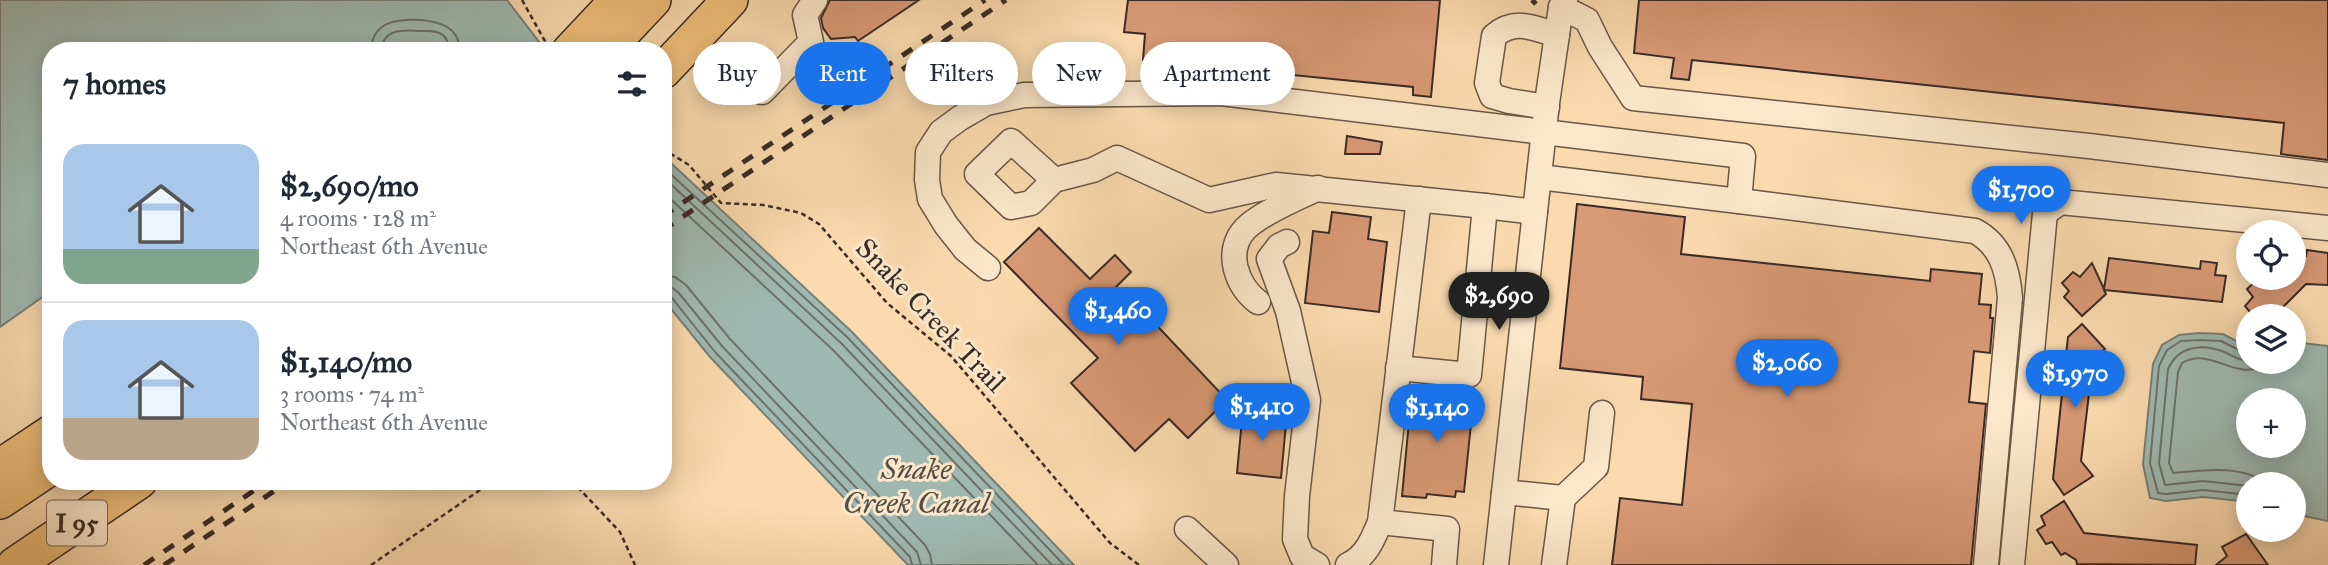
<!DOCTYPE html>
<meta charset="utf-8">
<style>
:root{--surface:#fff;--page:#f6f6f7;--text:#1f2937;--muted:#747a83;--line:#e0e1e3;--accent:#1a73e8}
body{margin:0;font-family:"IM FELL Great Primer",serif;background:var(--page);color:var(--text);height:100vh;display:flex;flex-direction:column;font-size:26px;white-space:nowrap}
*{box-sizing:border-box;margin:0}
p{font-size:23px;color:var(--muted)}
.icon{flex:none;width:38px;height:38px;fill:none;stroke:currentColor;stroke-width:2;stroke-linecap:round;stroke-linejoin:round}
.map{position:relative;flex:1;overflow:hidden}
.sheet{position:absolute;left:42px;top:42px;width:630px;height:448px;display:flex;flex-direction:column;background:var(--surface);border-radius:28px;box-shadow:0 4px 18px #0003}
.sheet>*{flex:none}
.banner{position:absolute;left:693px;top:42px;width:665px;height:63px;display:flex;gap:14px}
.controls{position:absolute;left:2236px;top:220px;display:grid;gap:14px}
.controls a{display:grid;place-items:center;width:70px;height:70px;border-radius:50%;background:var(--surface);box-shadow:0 4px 18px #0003;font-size:35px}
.price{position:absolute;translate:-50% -60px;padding:0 16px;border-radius:24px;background:var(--accent);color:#fff;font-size:23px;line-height:46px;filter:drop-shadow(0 2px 4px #0008)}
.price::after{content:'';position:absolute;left:50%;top:42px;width:21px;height:16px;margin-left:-10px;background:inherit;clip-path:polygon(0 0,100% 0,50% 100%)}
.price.active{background:#222;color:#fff}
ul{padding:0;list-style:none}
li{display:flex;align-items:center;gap:21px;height:175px;padding:0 21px}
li+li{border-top:2px solid var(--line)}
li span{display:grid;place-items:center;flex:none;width:196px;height:140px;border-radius:21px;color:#555}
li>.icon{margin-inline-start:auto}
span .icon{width:84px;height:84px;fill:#fffc;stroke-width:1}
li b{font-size:30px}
h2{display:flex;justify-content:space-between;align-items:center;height:84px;padding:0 21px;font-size:30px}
.pill{padding:0 24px;border-radius:32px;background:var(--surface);box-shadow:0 4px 18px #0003;font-size:24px;line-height:63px}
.pill.active{background:var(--accent);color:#fff}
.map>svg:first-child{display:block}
.water{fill:#9fb9b2;stroke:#768079;stroke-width:2;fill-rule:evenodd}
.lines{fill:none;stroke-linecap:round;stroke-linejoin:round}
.shore{stroke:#6c726b;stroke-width:2}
.building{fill:#d89975;stroke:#392b24;stroke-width:2}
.minor-casing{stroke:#695746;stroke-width:27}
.highway-casing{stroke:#392b24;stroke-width:38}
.path{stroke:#392b24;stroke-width:2.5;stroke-dasharray:5 3.5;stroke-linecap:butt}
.minor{stroke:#fce7ca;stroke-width:24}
.highway{stroke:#edbd77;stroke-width:35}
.rail{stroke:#392b24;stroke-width:5;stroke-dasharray:12 12;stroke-linecap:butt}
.labels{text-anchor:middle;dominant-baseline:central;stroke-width:6;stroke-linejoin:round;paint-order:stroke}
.shield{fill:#fce7ca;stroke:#746356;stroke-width:2}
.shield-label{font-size:26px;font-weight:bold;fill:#392b24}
.street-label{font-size:28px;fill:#392b24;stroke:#fce7ca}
.water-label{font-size:30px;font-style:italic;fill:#524e48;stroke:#fce7ca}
</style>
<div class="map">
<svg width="2328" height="565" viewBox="0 0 2328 565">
<rect width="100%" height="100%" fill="#fadaae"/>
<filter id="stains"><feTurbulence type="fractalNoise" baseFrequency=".00286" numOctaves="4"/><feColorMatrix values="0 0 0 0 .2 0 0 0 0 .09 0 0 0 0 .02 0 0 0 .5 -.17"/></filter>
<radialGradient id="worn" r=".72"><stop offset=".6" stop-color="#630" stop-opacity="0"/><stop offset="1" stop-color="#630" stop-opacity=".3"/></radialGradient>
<g class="water">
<polygon points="0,0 507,0 546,51 439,51 435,47 401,45 393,51 51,51 51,291 0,327"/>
<polygon points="663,159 672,164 852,332 1074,565 908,565 710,357 663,299"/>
<path d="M2199,333L2223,334L2244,345L2249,344V362H2294V342L2328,346V521L2294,514V485H2249V502L2203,497L2166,501L2150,498L2143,464L2153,364L2162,345L2179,335ZM2249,401H2294V446H2249Z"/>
</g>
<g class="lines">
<g class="shore">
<path d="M371,51C372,21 397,19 421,20C441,22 459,27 460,51"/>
<path d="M381,51C383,28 403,30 421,31C428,31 437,30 443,35C448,40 449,45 449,51"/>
<polyline points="663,167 847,337 1064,565"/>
<polyline points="663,177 841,343 1052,565"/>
<polyline points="663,192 833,350 1038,565"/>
<polyline points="663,276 675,277 686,285 730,339 925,545 930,554 932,565"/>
<polyline points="663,286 671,287 678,292 722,346 917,552 921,565"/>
<polyline points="663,295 672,298 715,352 910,557 912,565"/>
<polyline points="2249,351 2241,351 2221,341 2199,340 2181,341 2167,350 2159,366 2150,463 2158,493 2166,494 2203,490 2249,495"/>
<path d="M2249,360C2238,361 2232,355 2222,351C2200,343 2178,347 2168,369L2159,463L2165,485L2203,481L2249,486"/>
<path d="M2267,362C2239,386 2212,345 2182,363L2178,372L2169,463L2173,473C2202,470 2245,464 2268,485"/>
</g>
</g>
<g class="building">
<polygon points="830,0 919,0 858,41 855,37 831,39 823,28 821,18"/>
<polygon points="1128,0 1440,0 1431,97 1413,95 1413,87 1143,60 1145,34 1124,32"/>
<polygon points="1639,0 2328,0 2328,160 2281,154 2284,123 1692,60 1689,80 1671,78 1674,58 1634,53"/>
<polygon points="1347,136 1382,142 1380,154 1345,154"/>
<polygon points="1577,204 1685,217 1681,254 1930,281 1931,269 1982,274 1979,304 1991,305 1990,318 1993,318 1990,353 1974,351 1969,402 1986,404 1971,565 1612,565 1620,498 1682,505 1692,404 1641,399 1643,377 1560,368"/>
<polygon points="1332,212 1371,217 1368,239 1387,242 1379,312 1305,303 1313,231 1329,233"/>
<polygon points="1039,228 1090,279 1115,255 1131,272 1106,297 1133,324 1145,313 1227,400 1188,438 1169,419 1135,451 1071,383 1098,358 1004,262"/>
<polygon points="2307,250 2328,253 2328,285 2306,284 2273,317 2254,317 2245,306 2253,297 2247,289 2259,278 2294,278 2294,259 2306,256"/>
<polygon points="2109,258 2200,269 2201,261 2217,263 2215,275 2226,276 2222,302 2104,290 2106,294 2082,316 2064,297 2069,291 2062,283 2073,272 2080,277 2092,263 2104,289"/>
<polygon points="2082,324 2105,349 2093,360 2081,461 2093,476 2064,495 2053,479 2068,337"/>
<polygon points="1412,389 1474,395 1464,492 1456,491 1455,497 1427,494 1426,498 1402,496"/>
<polygon points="1243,409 1287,413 1281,478 1237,473"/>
<polygon points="2064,501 2084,533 2197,545 2195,565 2077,564 2076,560 2065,553 2061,555 2052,542 2046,544 2037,530 2045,525 2041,516"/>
<polygon points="2246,534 2268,565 2216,565 2227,556 2222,547"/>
</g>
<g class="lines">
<g class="minor-casing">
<g id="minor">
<polyline points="1561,7 1587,20 1600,47 1633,98 2089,146 2328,175"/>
<polyline points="762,92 811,42 805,15 815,0"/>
<path d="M1547,107L1509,101L1492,96L1487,83L1494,36C1515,18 1533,28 1557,35"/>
<polyline points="1054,180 1031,203 1011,207 977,174 1011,141 1054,180 1093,170 1117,158 1209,200 1276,185 1485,206"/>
<path d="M1739,201L1975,231C2001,245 2008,270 2010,298L1986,565"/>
<polyline points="1287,242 1279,246 1269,259 1288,311 1308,400 1297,496 1295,539 1302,556 1317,565"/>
<polyline points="988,268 965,249 946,225 930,199 927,180 928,152 941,132 960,118 986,103 1024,95 1221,93 1743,156 1739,201 1539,177"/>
<path d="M1258,302C1237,286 1224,252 1245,229C1261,213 1298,198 1318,188"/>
<polyline points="1398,368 1469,375 1485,206 1535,212"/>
<polyline points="1504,492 1563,498 1554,565"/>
<polyline points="1563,498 1596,467 1602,413"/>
<polyline points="1380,522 1447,529 1444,565"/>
<polyline points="1187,529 1226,565"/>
<path d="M1348,565C1366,557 1373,539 1380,522L1419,199"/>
<polyline points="1496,565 1547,103 1561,7 1565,0"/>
<polyline points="2012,565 2045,213 2060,202 2328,228"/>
</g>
</g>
<g class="highway-casing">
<g id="highway">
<polyline points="570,51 618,0"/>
<polyline points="605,51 653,0"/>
<polyline points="663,71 730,0"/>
<polyline points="0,467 51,433"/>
<polyline points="0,501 51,467"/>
<polyline points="15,565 139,481"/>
</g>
</g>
<g class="path">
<polyline points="522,0 546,43"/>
<polyline points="663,149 689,165 721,203 763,205 801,213 819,224 887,303 951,356 1110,543 1139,565"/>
<polyline points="572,481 620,532 635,565"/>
<polyline points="371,565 493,481"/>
</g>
<use href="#minor" class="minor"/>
<use href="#highway" class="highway"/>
<g class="rail">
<polyline points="1532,0 1536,4"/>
<polyline points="663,216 985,0"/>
<polyline points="663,230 1006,0"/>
<polyline points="144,565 268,481"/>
<polyline points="164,565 289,481"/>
</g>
</g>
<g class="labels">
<rect class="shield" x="47" y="500.5" width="60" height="45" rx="5"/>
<g class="shield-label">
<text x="77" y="523">I 95</text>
</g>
<g class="street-label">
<text transform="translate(931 315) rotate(46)">Snake Creek Trail</text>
</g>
<g class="water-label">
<text x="916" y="469">Snake<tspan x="916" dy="34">Creek Canal</tspan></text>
</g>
</g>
<rect width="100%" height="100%" filter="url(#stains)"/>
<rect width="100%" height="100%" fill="url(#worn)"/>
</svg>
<div class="controls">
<a><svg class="icon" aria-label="locate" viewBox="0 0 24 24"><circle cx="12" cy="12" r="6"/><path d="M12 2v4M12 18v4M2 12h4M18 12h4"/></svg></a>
<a><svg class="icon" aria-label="layers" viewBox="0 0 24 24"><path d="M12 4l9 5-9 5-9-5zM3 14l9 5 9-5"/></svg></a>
<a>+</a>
<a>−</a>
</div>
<b class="price" style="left:2021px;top:226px">$1,700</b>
<b class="price active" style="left:1499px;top:332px">$2,690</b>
<b class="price" style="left:1118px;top:347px">$1,460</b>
<b class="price" style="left:1787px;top:399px">$2,060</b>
<b class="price" style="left:2075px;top:410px">$1,970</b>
<b class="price" style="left:1262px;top:443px">$1,410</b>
<b class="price" style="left:1437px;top:444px">$1,140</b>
<div class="banner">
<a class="pill">Buy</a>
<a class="pill active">Rent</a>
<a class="pill">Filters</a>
<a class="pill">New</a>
<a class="pill">Apartment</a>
</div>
<section class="sheet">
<h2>7 homes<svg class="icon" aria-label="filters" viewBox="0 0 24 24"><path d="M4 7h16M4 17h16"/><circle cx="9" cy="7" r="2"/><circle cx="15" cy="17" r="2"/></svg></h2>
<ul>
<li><span style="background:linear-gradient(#a9c7e8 75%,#7fa58c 0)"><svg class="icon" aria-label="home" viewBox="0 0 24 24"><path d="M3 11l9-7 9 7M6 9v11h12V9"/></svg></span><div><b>$2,690/mo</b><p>4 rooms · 128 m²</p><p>Northeast 6th Avenue</p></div></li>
<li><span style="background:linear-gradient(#a9c7e8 70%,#b9a48a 0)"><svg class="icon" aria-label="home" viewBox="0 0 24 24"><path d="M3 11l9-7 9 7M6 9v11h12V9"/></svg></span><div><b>$1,140/mo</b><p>3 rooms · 74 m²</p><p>Northeast 6th Avenue</p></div></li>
</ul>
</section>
</div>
